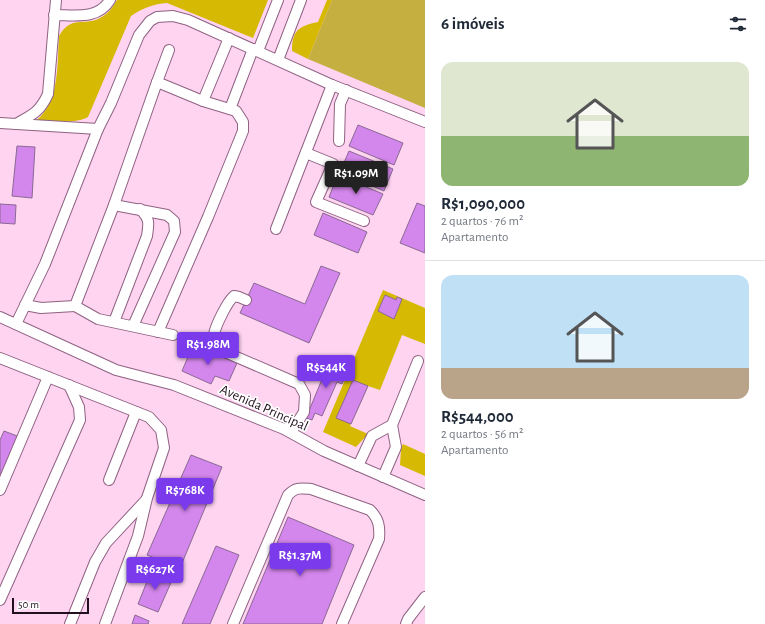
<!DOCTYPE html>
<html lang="pt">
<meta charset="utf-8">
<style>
:root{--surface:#fff;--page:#f2f2f3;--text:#1f2937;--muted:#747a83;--line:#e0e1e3;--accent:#7c3aed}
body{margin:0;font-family:"Alegreya Sans",sans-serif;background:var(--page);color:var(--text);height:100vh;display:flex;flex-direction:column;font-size:15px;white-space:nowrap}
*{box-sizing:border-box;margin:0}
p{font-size:13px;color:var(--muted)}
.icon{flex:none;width:22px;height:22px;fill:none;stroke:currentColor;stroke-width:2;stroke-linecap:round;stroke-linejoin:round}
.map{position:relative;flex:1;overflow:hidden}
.side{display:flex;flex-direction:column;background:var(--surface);width:340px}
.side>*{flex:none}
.scale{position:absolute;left:12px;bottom:10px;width:77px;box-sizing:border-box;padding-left:4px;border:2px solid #21101d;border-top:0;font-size:11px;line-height:14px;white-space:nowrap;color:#21101d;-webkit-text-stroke:3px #fff;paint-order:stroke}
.price{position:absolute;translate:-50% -34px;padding:0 9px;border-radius:4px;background:var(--accent);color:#fff;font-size:13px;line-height:26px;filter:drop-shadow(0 1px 2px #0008)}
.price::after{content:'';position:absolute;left:50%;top:24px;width:12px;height:9px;margin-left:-6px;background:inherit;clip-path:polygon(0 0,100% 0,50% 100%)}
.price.current{background:#222;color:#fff}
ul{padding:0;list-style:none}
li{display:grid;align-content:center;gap:8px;height:212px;padding:0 16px}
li+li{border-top:1px solid var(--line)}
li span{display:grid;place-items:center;height:124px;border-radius:12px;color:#555}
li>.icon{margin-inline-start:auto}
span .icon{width:72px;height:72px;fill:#fffc;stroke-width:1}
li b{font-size:17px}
h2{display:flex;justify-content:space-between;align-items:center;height:48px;padding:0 16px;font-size:17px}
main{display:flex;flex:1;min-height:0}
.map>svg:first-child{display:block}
.green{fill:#d6b902}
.forest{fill:#c5af41}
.building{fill:#d386eb;stroke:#8a6994}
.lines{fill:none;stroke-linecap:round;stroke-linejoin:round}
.minor-casing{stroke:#8f6182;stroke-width:12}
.minor{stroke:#fff;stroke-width:10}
.labels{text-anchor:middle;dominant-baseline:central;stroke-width:3.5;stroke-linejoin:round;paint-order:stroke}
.street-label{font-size:14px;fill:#21101d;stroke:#fff}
</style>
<main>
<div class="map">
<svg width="425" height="624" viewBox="0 0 425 624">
<rect width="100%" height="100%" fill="#fed4f1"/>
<g class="green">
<path d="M117,0H268L253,38L167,3C154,4 142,8 131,16L88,117C73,125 53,120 37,120C60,100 57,64 59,36C72,14 83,27 100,18C108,14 113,7 117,0Z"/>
<path d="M327,0H332L308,59L292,51C292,31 298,26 318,22Z"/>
<polygon points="383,290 425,308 425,344 402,335 380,390 368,386 350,426 368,434 356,447 323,432"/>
<polygon points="403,444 425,454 425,476 400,465 401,449"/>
</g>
<polygon class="forest" points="332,0 425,0 425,108 308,59"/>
<g class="building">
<polygon points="358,125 403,143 394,165 349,146"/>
<polygon points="17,146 35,147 32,198 12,196"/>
<polygon points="349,151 393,169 384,191 340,172"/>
<polygon points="338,175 383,194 373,215 329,197"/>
<polygon points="417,203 425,206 425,253 400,243"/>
<polygon points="0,204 16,205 15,224 0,223"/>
<polygon points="323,213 367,232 358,253 314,235"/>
<polygon points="321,266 340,273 309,343 240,313 254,283 305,304"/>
<polygon points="385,295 396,300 397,297 402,299 394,319 378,311"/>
<polygon points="193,345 237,363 229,381 215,376 211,384 182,371"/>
<polygon points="330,360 344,366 341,373 346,375 342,384 337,382 322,416 315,413 312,420 306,418"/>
<polygon points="353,380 368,386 351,424 336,418"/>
<polygon points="4,431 20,437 0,483 0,440"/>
<polygon points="191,455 222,467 180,568 147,555"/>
<polygon points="288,517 354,545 322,624 243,624"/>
<polygon points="216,546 239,555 210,624 182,624"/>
<polygon points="152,569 173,578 158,612 138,604"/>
<polygon points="135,615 149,621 148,624 132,624"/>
</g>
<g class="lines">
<g class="minor-casing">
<g id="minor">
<path d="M54,15C75,15 98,20 110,0"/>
<polyline points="258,51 278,0"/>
<polyline points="278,60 301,0"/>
<polyline points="203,101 229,38"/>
<polyline points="230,109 253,49"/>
<polyline points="0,123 98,129"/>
<path d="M16,124C32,115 40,112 48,94L56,0"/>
<polyline points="339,141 340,104 346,90"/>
<polyline points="306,153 333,164 316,202 364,221"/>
<polyline points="114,205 167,215 174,221 175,232 133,326"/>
<polyline points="276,229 332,85"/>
<path d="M246,300L239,297L234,296C227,302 216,325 214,334C212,339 214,344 218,349L299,384L305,395L304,412L293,429H284"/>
<polyline points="25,305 41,308 75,306 114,205 157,82"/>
<polyline points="75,306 98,319 173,335"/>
<polyline points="0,317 116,370 174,385 284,429 324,451 425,495"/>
<path d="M114,322L147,236C149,223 150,219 140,209"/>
<polyline points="16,324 45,264 98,129 111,103 139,35 150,21 157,17 173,16 188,20 332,85 425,122"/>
<polyline points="158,332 208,217 243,131 243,122 236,111 203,101 157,82 169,50"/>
<polyline points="0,358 149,417 161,430 164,448 147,498 138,536 105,624"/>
<polyline points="358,466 372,436 392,425"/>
<polyline points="383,477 396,447 392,425 418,361"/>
<polyline points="109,480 136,412"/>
<polyline points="0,490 48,377"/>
<polyline points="0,600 80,420 79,407 69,385"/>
<polyline points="70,624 95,562 106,543 146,500"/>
<path d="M233,624L288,495C296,487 300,488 311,489L370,510C379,519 380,527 379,539L342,624"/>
<polyline points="406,624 408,619 425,597"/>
</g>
</g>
<use href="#minor" class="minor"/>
</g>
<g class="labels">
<g class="street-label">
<text transform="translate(264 408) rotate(24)">Avenida Principal</text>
</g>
</g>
</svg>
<div class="scale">50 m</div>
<b class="price current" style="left:356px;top:195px">R$1.09M</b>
<b class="price" style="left:208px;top:366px">R$1.98M</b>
<b class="price" style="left:326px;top:389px">R$544K</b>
<b class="price" style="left:185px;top:512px">R$768K</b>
<b class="price" style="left:300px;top:577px">R$1.37M</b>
<b class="price" style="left:155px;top:591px">R$627K</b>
</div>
<section class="side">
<h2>6 imóveis<svg class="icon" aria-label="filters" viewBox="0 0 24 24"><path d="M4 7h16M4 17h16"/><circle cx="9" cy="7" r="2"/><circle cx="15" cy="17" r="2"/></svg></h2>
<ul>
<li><span style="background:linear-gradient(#dfe7d0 60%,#8fb573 0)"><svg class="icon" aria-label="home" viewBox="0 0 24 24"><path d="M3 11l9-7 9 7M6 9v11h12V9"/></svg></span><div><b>R$1,090,000</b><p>2 quartos · 76 m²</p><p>Apartamento</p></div></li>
<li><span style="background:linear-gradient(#bfe0f5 75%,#b9a48a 0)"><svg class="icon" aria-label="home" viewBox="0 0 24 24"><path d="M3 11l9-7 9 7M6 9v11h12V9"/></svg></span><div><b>R$544,000</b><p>2 quartos · 56 m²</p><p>Apartamento</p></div></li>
</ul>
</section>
</main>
